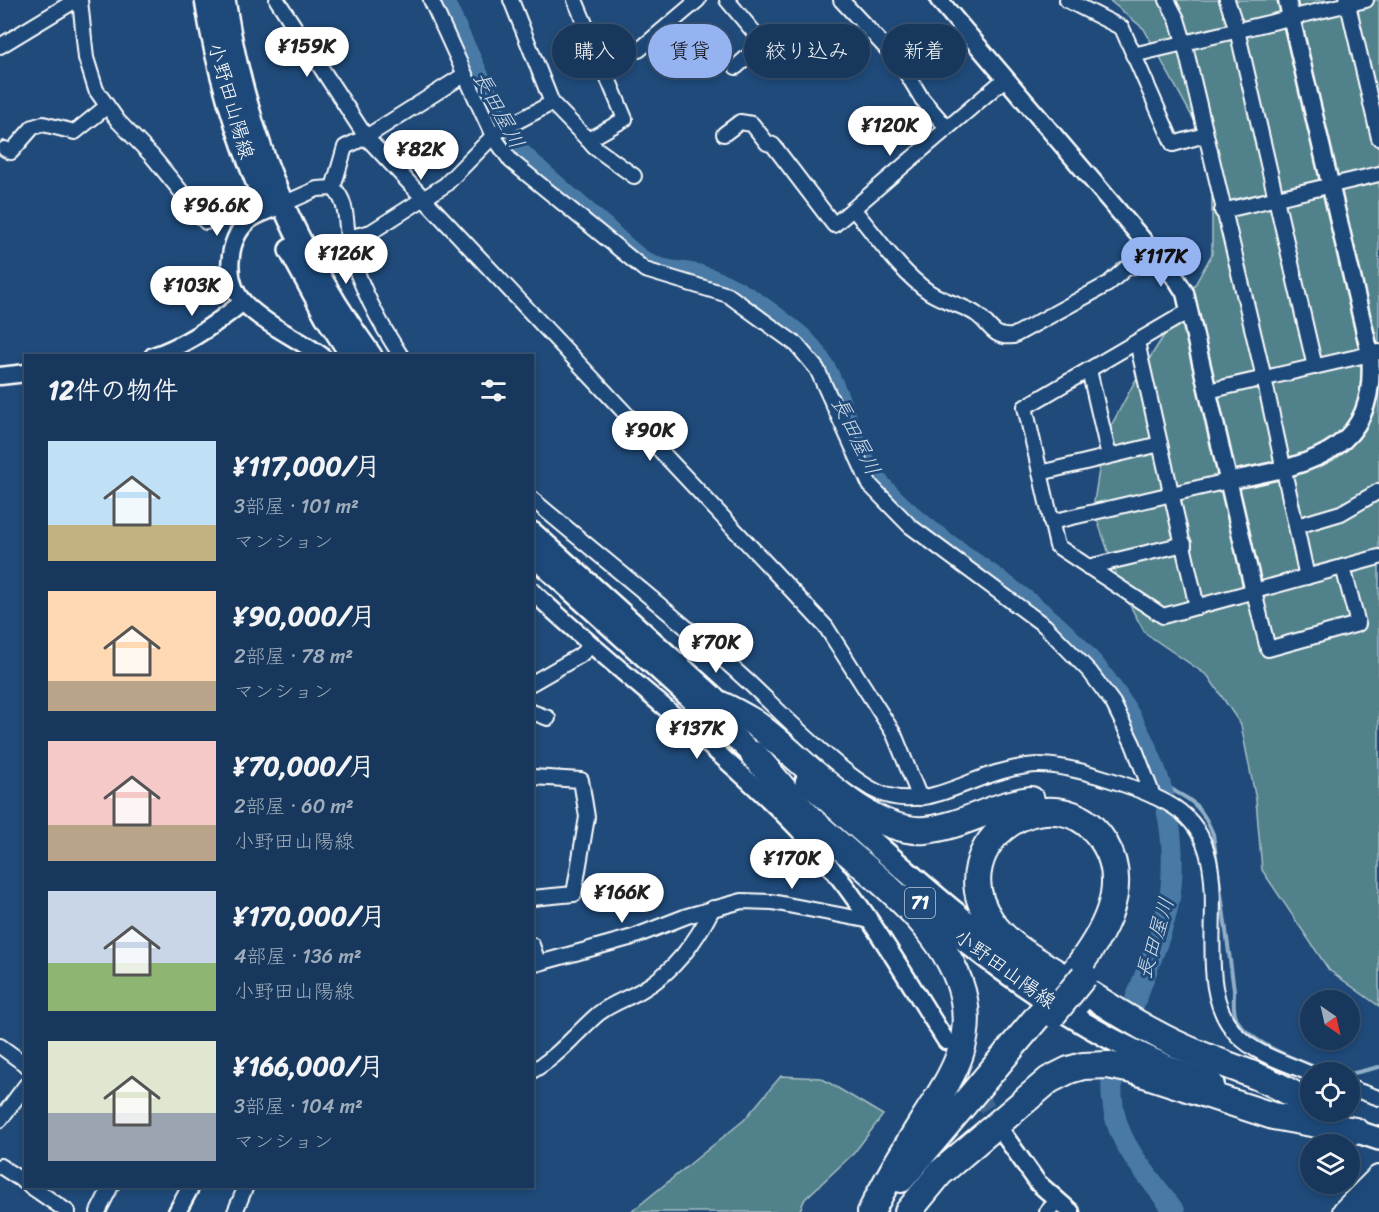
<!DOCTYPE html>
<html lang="ja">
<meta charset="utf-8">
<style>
:root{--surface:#17385c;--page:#203f62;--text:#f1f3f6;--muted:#9eacbb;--line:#365272;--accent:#95b2f1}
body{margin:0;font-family:Sriracha,"Klee One",sans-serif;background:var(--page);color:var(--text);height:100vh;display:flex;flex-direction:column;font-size:22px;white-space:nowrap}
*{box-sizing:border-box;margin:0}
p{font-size:20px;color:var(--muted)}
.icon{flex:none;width:33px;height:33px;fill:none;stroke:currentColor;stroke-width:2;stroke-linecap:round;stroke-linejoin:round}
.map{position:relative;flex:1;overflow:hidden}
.sheet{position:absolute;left:24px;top:354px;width:510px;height:834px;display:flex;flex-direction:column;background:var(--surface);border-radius:0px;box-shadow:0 3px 9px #0003,0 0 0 2px var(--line)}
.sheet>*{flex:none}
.guide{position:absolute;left:552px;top:24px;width:570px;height:54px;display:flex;gap:12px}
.needle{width:39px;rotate:146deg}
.buttons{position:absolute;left:1300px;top:990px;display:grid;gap:12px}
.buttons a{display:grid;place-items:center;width:60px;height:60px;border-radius:50%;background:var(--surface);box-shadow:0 3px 9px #0003,0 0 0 2px var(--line);font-size:30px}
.price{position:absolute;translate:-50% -51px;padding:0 14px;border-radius:21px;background:#fff;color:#222;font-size:20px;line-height:39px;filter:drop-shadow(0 2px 3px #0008)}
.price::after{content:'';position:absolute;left:50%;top:36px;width:18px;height:14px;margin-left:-9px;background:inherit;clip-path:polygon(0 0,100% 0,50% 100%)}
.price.active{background:var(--accent);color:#111}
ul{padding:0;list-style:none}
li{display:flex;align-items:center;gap:18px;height:150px;padding:0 24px}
li span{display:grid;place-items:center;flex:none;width:168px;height:120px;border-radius:0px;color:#555}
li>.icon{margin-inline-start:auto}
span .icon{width:72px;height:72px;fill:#fffc;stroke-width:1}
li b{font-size:26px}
h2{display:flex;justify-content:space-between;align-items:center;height:72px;padding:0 24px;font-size:26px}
.pill{padding:0 21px;border-radius:27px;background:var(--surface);box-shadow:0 3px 9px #0003,0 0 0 2px var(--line);font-size:21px;line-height:54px}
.pill.active{background:var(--accent);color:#111}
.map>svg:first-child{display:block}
.green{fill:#51818b;stroke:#a8c0c5;stroke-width:1.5}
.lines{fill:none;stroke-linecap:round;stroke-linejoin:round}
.stream{stroke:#91afc9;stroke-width:4}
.river{stroke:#4879a5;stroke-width:21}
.tertiary-tunnel{stroke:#41658e;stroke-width:16;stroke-dasharray:16 8;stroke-linecap:butt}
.minor-casing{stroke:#fff;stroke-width:18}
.tertiary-casing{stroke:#fff;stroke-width:21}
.primary-casing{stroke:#fff;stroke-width:26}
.motorway-casing{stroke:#fff;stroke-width:30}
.minor{stroke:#1f4a7a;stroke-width:14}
.tertiary{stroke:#1f4a7a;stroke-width:16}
.primary{stroke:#1f4a7a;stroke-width:21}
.motorway{stroke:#1f4a7a;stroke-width:26}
.motorway-bridge-casing{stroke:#fff;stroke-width:30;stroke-linecap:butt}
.motorway-bridge{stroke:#1f4a7a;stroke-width:26}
.labels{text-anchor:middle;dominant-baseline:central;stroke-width:6;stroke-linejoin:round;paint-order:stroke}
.shield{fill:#1f4a7a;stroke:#bcc9d7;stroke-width:1.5}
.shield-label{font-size:18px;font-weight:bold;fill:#fff}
.street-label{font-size:20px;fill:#fff;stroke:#1f4a7a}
.water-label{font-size:21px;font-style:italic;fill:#d1dee8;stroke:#1f4a7a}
</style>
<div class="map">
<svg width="1379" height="1212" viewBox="0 0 1379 1212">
<rect width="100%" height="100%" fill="#1f4a7a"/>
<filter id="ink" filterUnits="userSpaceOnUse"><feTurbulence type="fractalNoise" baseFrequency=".0167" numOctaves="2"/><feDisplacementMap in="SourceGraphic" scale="12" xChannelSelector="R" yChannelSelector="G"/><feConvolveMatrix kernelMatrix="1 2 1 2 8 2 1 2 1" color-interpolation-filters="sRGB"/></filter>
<g filter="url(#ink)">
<g class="green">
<polygon points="1109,0 1379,0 1379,1006 1329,970 1262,870 1256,800 1241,725 1208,676 1145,633 1122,591 1093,508 1104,439 1134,383 1187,299 1212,254 1212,195 1206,142 1144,29"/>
<polygon points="781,1076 821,1078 883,1115 854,1153 805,1199 799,1212 631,1212 744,1120"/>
</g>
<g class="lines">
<g class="stream">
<path d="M1161,781C1171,791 1178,792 1188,799C1201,808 1207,820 1213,834L1234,990C1234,998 1233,1007 1235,1014C1241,1042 1304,1062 1328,1072"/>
<polyline points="1350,1074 1379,1067"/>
</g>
<g class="river">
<path d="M443,0L504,130L516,149C544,176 574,201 603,226C617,239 632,255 648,264C663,272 683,271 699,275C735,285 765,308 794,331C846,371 842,446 886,491C929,537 984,567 1033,606C1117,672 1182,777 1171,887C1167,927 1147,967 1134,1004"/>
<path d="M1115,1052C1101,1131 1132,1153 1175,1212"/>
</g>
<polyline class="tertiary-tunnel" points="954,1054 1002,1132"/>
<g class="minor-casing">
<g id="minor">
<polyline points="80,0 86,58 96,90 118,121 152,156 206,222"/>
<polyline points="277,0 366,137 826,627 894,734 920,798"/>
<polyline points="431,0 493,136 511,161 645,270 728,295 797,345 817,369 870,485 910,526 1045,626 1090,672 1113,703 1133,744 1153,796"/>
<polyline points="511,0 552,103"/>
<polyline points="727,0 763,43 736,67"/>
<polyline points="841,0 901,64 922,99 947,128"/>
<polyline points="1067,0 1122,28 1173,144 1205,135"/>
<polyline points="1167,0 1177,19 1184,42 1264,378 1307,577"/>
<polyline points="1227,0 1237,30 1315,367"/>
<polyline points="1347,0 1379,138"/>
<polyline points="0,46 76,0"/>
<polyline points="639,50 698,0"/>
<polyline points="1133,55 1366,0"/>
<polyline points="724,134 740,122 752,124 767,143 773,145 834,225 1006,78"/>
<polyline points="588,140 594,147 634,176"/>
<polyline points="5,149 11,152 33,127 43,124 75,132 106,107"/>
<polyline points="333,188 345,147 366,137 464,75"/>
<path d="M281,205L317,189L333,188C351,203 344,233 351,254C362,291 380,324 401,356"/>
<path d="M854,210C877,237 900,272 929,292C944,302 963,305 976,314C990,323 992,339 1013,336L1108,284L1125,269L1142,263L1154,254"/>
<polyline points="1222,211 1379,174"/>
<polyline points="348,238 371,232 445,185 497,132 552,103 588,140 625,119 575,0"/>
<polyline points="1189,311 1025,407 1057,546 1163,616 1379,557"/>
<polyline points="1137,342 1197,607"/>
<polyline points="1089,370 1109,456"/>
<polyline points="1208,391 1379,352"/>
<polyline points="1040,473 1160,444"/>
<path d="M532,499C604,560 677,617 746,680C777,708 849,784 885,795C926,807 959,784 996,773C1010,769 1025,765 1039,765C1073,765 1145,789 1174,807C1250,856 1180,978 1238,1036C1257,1055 1287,1063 1311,1074"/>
<polyline points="1051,522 1228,481"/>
<polyline points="1297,526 1341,513 1379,491"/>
<polyline points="1088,567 1184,544"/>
<polyline points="1254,592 1268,649 1358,624 1343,567"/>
<polyline points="532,683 579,656 591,646"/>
<polyline points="532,712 548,718"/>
<polyline points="532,777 581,780 587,817 574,894 532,898"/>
<polyline points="532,945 538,962"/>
<polyline points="532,965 633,937 687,916 742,901 772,902 871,921"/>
<polyline points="0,1046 26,1065"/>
<path d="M532,1071C558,1057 576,1033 598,1014C612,1003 627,999 642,990C675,971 696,941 713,908"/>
<polyline points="1350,1088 1379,1098"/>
<polyline points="0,1120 26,1085"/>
<polyline points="0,1166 26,1183"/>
<polyline points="30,1186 68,1212"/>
<polyline points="98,1212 111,1186"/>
<polyline points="235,1212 246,1186"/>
<polyline points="1047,1212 1056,1202"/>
</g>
</g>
<g class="tertiary-casing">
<g id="tertiary">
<polyline points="939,0 1177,280 1185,293 1254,592"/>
<path d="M281,205C271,210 256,214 248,221C226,241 224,283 245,304C266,325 297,338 322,356"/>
<path d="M153,356C185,346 217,323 243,302"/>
<polyline points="0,376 26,373"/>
<path d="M1228,481C1303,465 1379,457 1370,354L1287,0"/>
<path d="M532,591C618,673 716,744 797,828C857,891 900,968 946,1041"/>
<polyline points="1004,1135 1038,1183 1071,1212"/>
<polyline points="177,1212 191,1186"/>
</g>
</g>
<g class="primary-casing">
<g id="primary">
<path d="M206,0C217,71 238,138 266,204"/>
<path d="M224,0C245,135 291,245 371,356"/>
<polyline points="290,250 326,316 352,356"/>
<polyline points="532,533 732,714"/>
<polyline points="532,554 765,765"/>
<path d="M806,782C894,861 979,940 1079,1004"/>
<path d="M911,895C1000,975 1100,1044 1213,1084"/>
<polyline points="1340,1126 1379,1139"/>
</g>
</g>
<g class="motorway-casing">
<g id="motorway">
<path d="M721,705C732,710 743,716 753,722C801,755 863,834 925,830C962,827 994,804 1031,800"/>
<path d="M754,755C773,776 791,800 811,820C873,879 994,954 960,1054C952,1078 936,1100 923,1121C904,1151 886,1181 871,1212"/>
<path d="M1074,972C1102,936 1131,888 1105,844C1056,764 937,844 991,921C1007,945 1034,959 1058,974C1100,1001 1142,1029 1187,1049C1225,1066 1264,1075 1299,1098"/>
<polyline points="901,1179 1044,1009"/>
<polyline points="908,1212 940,1173 1049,1080 1069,1070 1083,1066 1108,1065 1132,1070 1273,1116 1355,1131"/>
<polyline points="1346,1212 1379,1179"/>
<polyline points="1376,1212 1379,1209"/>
</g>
</g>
<use href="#minor" class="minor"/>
<use href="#tertiary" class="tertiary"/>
<use href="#primary" class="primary"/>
<use href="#motorway" class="motorway"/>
<g class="motorway-bridge-casing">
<polyline id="motorway-bridge" points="1053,1014 1084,976"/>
</g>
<use href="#motorway-bridge" class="motorway-bridge"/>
</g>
</g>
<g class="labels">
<rect class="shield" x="905" y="888" width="30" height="30" rx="4.5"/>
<g class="shield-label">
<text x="920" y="903">71</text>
</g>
<g class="street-label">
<text transform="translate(231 101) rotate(74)">小野田山陽線</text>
<text transform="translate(1005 969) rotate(36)">小野田山陽線</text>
</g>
<g class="water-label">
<text transform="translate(499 110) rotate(62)">長田屋川</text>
<text transform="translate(856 436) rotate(64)">長田屋川</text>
<text transform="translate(1155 938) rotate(-73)">長田屋川</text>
</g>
</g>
</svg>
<div class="buttons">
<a><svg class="needle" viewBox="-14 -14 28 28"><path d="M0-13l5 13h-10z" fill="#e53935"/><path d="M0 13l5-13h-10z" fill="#9eacbb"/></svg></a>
<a><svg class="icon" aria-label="locate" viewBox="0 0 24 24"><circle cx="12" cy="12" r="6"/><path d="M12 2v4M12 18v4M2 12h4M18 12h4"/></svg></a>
<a><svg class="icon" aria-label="layers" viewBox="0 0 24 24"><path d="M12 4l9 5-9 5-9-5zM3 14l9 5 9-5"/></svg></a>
</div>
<b class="price" style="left:307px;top:78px">¥159K</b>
<b class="price" style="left:890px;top:157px">¥120K</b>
<b class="price" style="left:421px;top:181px">¥82K</b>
<b class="price" style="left:217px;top:237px">¥96.6K</b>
<b class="price" style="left:346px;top:285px">¥126K</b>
<b class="price active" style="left:1161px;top:288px">¥117K</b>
<b class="price" style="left:192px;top:317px">¥103K</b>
<b class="price" style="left:650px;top:462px">¥90K</b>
<b class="price" style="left:716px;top:674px">¥70K</b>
<b class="price" style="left:697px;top:760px">¥137K</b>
<b class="price" style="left:792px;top:890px">¥170K</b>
<b class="price" style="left:622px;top:924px">¥166K</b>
<div class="guide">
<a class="pill">購入</a>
<a class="pill active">賃貸</a>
<a class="pill">絞り込み</a>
<a class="pill">新着</a>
</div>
<section class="sheet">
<h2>12件の物件<svg class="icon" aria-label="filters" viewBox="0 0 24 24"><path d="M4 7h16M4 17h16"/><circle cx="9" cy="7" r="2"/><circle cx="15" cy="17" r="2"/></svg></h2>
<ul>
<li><span style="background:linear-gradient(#bfe0f5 70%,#c2b280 0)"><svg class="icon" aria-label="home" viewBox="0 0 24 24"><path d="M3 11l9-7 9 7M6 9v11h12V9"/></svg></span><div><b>¥117,000/月</b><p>3部屋 · 101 m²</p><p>マンション</p></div></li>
<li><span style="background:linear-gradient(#ffd9b3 75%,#b9a48a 0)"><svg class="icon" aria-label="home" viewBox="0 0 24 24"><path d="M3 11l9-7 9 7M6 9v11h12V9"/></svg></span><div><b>¥90,000/月</b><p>2部屋 · 78 m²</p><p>マンション</p></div></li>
<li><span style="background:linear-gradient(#f6c9c9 70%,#b9a48a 0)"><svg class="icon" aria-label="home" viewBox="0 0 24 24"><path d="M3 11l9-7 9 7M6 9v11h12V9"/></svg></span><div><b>¥70,000/月</b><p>2部屋 · 60 m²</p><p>小野田山陽線</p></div></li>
<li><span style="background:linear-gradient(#c9d6e8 60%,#8fb573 0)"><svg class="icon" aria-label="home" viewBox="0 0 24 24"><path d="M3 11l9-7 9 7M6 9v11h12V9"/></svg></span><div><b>¥170,000/月</b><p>4部屋 · 136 m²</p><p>小野田山陽線</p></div></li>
<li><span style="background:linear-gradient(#dfe7d0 60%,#9aa5b1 0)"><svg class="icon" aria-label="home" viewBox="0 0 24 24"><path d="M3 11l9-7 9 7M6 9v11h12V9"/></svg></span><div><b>¥166,000/月</b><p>3部屋 · 104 m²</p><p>マンション</p></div></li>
</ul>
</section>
</div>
